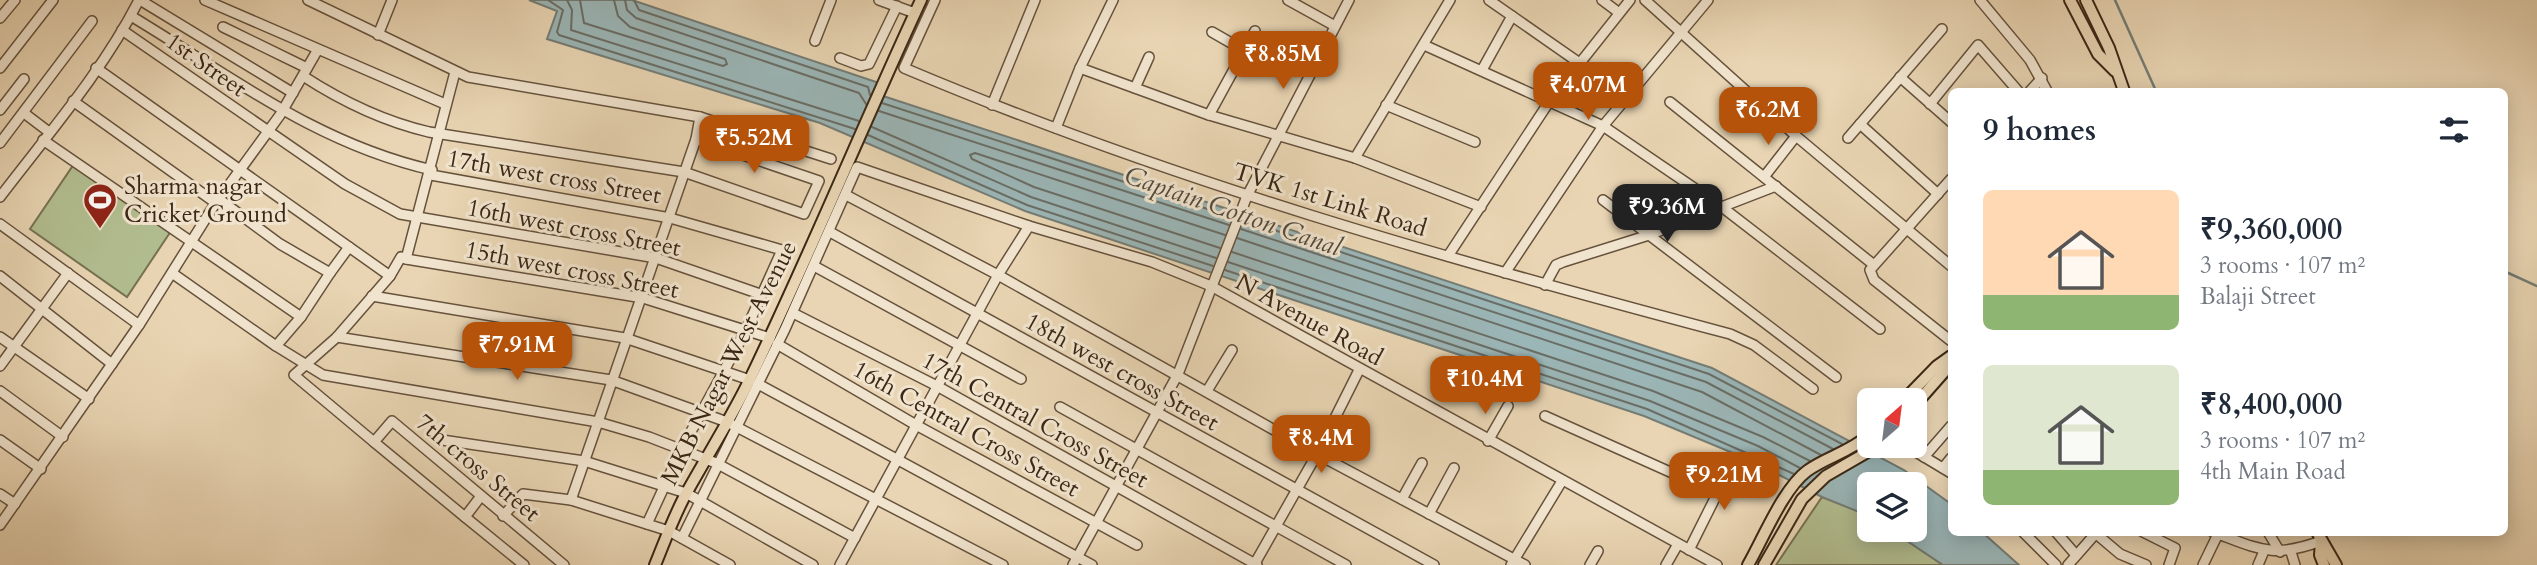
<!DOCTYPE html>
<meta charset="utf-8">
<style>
:root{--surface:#fff;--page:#f2f2f3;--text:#1f2937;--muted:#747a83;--accent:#b45309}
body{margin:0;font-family:Cardo,serif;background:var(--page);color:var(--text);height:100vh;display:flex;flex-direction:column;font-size:26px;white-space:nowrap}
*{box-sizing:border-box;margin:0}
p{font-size:23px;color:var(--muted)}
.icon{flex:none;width:38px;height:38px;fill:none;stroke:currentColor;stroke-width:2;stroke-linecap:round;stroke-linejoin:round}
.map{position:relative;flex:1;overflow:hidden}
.panel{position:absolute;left:1948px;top:88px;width:560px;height:448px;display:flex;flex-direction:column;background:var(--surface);border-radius:10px;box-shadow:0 4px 18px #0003}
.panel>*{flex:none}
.needle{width:46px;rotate:28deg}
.buttons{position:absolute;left:1857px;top:388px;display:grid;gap:14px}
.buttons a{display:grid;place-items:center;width:70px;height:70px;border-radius:10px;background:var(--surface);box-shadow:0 4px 18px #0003;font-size:35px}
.price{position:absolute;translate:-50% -60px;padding:0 16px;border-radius:14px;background:var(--accent);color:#fff;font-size:23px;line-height:46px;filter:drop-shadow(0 2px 4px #0008)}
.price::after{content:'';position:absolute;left:50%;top:42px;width:21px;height:16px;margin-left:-10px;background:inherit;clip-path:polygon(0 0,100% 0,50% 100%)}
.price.active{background:#222;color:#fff}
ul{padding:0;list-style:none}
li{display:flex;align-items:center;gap:21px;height:175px;padding:0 35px}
li span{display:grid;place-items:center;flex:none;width:196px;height:140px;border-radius:10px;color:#555}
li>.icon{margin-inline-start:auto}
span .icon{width:84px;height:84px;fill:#fffc;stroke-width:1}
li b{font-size:30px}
h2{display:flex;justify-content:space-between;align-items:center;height:84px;padding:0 35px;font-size:30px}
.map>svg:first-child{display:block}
.green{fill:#b2be90;stroke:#767252;stroke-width:2}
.water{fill:#9bb6b7;stroke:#747d76;stroke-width:2}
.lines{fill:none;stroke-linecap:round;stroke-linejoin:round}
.shore{stroke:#6a6e66;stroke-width:2}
.stream{stroke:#747d76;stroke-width:2.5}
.minor-casing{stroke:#66523c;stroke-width:12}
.major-casing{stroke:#3a2715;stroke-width:14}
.minor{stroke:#f1e4ce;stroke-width:9}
.major{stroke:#e9d5b3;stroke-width:10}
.labels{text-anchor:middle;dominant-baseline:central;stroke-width:6;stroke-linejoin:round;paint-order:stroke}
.street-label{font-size:24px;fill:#3a2715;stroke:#f1e4ce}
.poi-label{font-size:24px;fill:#3a2715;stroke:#f1e4ce;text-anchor:start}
.water-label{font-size:26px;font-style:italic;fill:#524b3e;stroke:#f1e4ce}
</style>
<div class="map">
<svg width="2537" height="565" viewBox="0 0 2537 565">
<rect width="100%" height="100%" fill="#e9d5b3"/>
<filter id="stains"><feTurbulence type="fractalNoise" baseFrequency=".00286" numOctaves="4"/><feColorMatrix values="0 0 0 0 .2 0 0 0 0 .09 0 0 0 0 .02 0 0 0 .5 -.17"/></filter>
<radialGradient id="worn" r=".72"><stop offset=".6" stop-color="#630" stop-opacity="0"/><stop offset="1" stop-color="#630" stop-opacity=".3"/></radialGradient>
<g class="green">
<polygon points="74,164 171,231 127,297 30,229"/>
<polygon points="1822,497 1864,513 1869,516 1869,530 1891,530 1943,565 1776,565"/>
</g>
<polygon class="water" points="529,0 632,0 879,83 877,94 1712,368 1904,470 1951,504 1951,532 1982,532 2019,565 1943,565 1891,530 1914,530 1914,485 1869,485 1869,516 1822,497 1752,461 1644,416 1025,211 820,123 547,39 557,11"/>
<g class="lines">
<g class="shore">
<polyline points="548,0 563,10 557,32 559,35 855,129"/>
<polyline points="567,0 572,10 571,30 859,121"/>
<polyline points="580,0 584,23 723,66 727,64 725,59 630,27 618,16 614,0"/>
<polyline points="625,0 627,10 636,18 859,93 866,104"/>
<polyline points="634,0 639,10 868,87 870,95"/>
<polyline points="882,103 1232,217"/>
<polyline points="879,111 1229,225"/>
<polyline points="872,127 1031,197 1216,258"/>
<polyline points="868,135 1027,205 1213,266"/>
<polyline points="1244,220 1709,374 1842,444"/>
<polyline points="1241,229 1706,382 1833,449"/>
<polyline points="1237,238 1702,392 1821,455"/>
<polyline points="1220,248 1034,187 972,159 970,155 975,153 1225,235"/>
<polyline points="1232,252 1653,391 1763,437 1810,461"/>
<polyline points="1228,262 1650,401 1758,446 1800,468"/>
<polyline points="1225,270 1647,409 1794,474"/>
</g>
<g class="stream">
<polyline points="2115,0 2156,91"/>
<polyline points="2504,271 2537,286"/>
</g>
<g class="minor-casing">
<g id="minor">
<polyline points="140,0 293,93"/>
<polyline points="205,0 445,104"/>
<polyline points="308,0 468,77 700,117 831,159"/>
<polyline points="879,0 915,13"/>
<path d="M935,0L904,68C1171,181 1450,260 1730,334L1754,345L1813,389"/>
<polyline points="1288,0 1335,26"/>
<polyline points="1489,0 1578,62"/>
<polyline points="1602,0 1618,12"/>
<polyline points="1645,0 1796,136 1951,266"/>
<polyline points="1980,0 2030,60 2047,91"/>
<path d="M131,16C231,76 315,143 432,170"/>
<polyline points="0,18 15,0"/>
<polyline points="223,27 307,68"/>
<polyline points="122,30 345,184 400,214 656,258 760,294"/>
<polyline points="1212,32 1245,51"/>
<polyline points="378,35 392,0"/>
<polyline points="815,41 831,0"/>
<polyline points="1424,45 1603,126 1722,207 1880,329"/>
<polyline points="840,58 861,66 869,64 897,6"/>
<polyline points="0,68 53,0"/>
<polyline points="96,68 390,276"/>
<polyline points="1080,68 1209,115 1355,158 1481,207"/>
<polyline points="1482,70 1512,16"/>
<polyline points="455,72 406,259 401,257 390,276 337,337 294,375 374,442 392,421 564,565"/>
<path d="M303,76C343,102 382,121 429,132L684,172L804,214L819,181L696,139"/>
<polyline points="1900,77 1951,122"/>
<polyline points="1135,88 1149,57"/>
<polyline points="2030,91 2042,78"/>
<polyline points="73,101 216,203"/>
<polyline points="1670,102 1874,265"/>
<polyline points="1930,104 1978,45 2018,91"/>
<polyline points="992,105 1035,0"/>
<polyline points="1386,105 1475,142"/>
<polyline points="0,110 24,79"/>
<polyline points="24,113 49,132"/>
<polyline points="1209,115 1255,31"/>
<polyline points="1860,124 1938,194"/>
<polyline points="1056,128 1080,68 1113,0"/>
<polyline points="1848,138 1942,29"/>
<polyline points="43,140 301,317 276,346"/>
<polyline points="0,143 92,21"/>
<polyline points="1355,158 1450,0"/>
<polyline points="431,175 670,218 782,250 745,332 681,450 647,524"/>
<polyline points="1764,177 1796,136"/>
<polyline points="1951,179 1870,270 1874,280 1951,341"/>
<polyline points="846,195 998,275 1317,454 1525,565"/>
<path d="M0,197C48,134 103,71 139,0"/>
<polyline points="219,199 280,244 330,273 301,317"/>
<polyline points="1603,200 1836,377"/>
<polyline points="0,224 139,325"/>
<polyline points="830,232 1434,565"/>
<polyline points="1448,256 1549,102 1630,0"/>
<polyline points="406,259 643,298 770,338"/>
<polyline points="814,266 1021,379"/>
<polyline points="172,273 276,346 323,375 598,422 649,437 716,463 855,538"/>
<polyline points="330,273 349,247"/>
<polyline points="1505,273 1603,126 1708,0"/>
<polyline points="0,276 112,364"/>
<polyline points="1545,285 1556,265 1563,262 1649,235 1776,186"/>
<polyline points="372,296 625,338 750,380"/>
<polyline points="793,313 937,386 1257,565"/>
<polyline points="0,337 89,399"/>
<polyline points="337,337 611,380 727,422 1003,565"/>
<polyline points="777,344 916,425 1137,545"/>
<polyline points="0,366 68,273"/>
<polyline points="758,384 1092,565"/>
<polyline points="0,391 63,437"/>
<polyline points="1207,391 1232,350"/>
<polyline points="1060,407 1346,565"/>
<polyline points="1545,416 1717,493"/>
<polyline points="0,440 41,469"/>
<polyline points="442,440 584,461 686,493 813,565"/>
<polyline points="1488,441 1508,406"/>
<polyline points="374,442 465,517"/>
<polyline points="1906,446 1951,473"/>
<polyline points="1924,457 1951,426"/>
<polyline points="1943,468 1951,458"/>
<polyline points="0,494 15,504"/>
<polyline points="481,496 465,517 524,565"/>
<polyline points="1402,499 1422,463"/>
<polyline points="571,500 696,139 700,117"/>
<polyline points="1429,514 1454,468"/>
<polyline points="503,516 523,494 571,500 669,531 730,565"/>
<polyline points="0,525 139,325 213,207 280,115 317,51"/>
<polyline points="2023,532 2056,565"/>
<polyline points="2056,532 2076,555"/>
<polyline points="2094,532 2120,554 2146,565"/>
<polyline points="2143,532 2175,548 2169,565"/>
<path d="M2213,532C2259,549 2272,559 2321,541"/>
<polyline points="2268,532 2280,552"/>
<polyline points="682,538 785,329 857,167 1029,226 1152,262 1211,286 1717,565"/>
<polyline points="1689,550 1733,462"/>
<polyline points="2291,552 2295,565"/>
<polyline points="840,565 998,275 1029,226"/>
<polyline points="1073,565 1178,374 1247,196 1349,0"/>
<polyline points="1254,565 1317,454 1359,370"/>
<polyline points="1511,565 1562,481"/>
<polyline points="1590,565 1598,551"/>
<polyline points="1666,565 1678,544"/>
<polyline points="2068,565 2097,532"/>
<polyline points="2203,565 2218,534"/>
<polyline points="2258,565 2264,551"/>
</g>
</g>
<g class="major-casing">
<g id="major">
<polyline points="2070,0 2098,54 2115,71"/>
<polyline points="2086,0 2109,48 2124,91"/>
<polyline points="1903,401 1937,366 1951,356"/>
<polyline points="1914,406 1951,364"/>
<polyline points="2317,532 2336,565"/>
<polyline points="2321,541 2320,555 2324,565"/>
<path d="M655,565C665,541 674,515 687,492C708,454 732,417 751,377C811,252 863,125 921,0"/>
<path d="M1748,565C1763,539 1783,489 1807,471C1826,457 1850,452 1869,435"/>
<polyline points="1764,565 1802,499 1826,476 1878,446"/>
</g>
</g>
<use href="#minor" class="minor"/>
<use href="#major" class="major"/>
</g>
<defs>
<g id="stadium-pin" transform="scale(1.75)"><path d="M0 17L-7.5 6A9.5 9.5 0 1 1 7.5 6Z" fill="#8f2418" stroke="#f1e4ce"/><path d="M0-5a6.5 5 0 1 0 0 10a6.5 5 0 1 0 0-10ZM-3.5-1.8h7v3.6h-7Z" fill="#fff"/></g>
</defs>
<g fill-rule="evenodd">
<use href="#stadium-pin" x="100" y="200"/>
</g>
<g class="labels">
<g class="street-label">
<text transform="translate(206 65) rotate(35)">1st Street</text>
<text transform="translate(554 177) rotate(10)">17th west cross Street</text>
<text transform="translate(1330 200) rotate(17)">TVK 1st Link Road</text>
<text transform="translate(574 228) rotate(11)">16th west cross Street</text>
<text transform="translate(572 270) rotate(11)">15th west cross Street</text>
<text transform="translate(1309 320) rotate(29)">N Avenue Road</text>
<text transform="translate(729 363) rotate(-63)">MKB Nagar West Avenue</text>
<text transform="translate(1122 372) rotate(29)">18th west cross Street</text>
<text transform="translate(1035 420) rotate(29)">17th Central Cross Street</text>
<text transform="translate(966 429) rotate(29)">16th Central Cross Street</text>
<text transform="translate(478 468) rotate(40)">7th cross Street</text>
</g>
<g class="poi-label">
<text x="124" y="186">Sharma nagar<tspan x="124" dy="28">Cricket Ground</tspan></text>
</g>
<g class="water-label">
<text transform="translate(1233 211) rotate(19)">Captain Cotton Canal</text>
</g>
</g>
<rect width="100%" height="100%" filter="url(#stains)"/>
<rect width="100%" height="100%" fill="url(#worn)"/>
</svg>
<div class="buttons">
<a><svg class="needle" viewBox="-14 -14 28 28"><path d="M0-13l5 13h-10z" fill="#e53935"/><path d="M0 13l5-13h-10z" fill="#747a83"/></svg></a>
<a><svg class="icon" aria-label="layers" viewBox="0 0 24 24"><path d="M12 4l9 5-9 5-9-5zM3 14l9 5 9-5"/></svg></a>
</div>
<b class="price" style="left:1283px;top:91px">₹8.85M</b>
<b class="price" style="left:1588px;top:122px">₹4.07M</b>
<b class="price" style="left:1768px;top:147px">₹6.2M</b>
<b class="price" style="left:754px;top:175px">₹5.52M</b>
<b class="price active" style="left:1667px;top:244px">₹9.36M</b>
<b class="price" style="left:517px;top:382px">₹7.91M</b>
<b class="price" style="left:1485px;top:416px">₹10.4M</b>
<b class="price" style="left:1321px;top:475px">₹8.4M</b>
<b class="price" style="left:1724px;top:512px">₹9.21M</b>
<section class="panel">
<h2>9 homes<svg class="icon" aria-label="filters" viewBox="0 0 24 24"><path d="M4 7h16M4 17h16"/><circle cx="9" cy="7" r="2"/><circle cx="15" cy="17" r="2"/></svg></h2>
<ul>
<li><span style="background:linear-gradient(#ffd9b3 75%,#8fb573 0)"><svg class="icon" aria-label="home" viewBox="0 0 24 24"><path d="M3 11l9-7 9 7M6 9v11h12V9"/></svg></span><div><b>₹9,360,000</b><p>3 rooms · 107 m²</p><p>Balaji Street</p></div></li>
<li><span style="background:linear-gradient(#dfe7d0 75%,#8fb573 0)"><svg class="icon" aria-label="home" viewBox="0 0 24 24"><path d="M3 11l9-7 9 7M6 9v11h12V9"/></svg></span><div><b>₹8,400,000</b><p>3 rooms · 107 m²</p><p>4th Main Road</p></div></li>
</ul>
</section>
</div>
